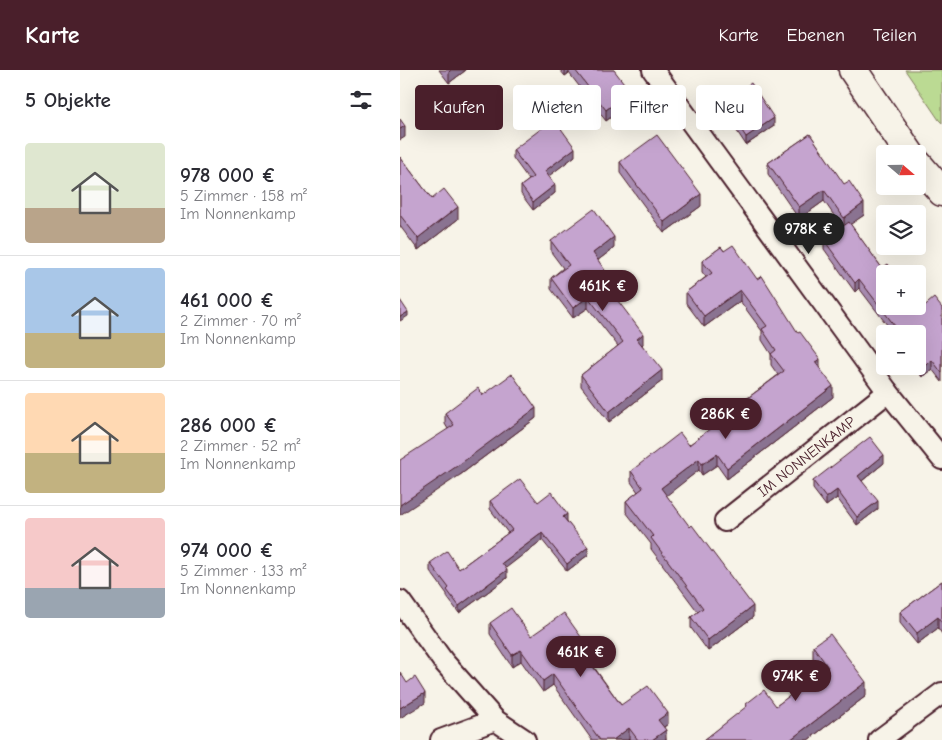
<!DOCTYPE html>
<html lang="de">
<meta charset="utf-8">
<style>
:root{--surface:#fff;--page:#f7f7f7;--text:#2b2b33;--muted:#7c7c81;--line:#e1e1e2;--accent:#4a1f2b}
body{margin:0;font-family:"Comic Neue",sans-serif;background:var(--page);color:var(--text);height:100vh;display:flex;flex-direction:column;font-size:19px;white-space:nowrap}
*{box-sizing:border-box;margin:0}
p{font-size:16px;color:var(--muted)}
.icon{flex:none;width:28px;height:28px;fill:none;stroke:currentColor;stroke-width:2;stroke-linecap:round;stroke-linejoin:round}
.map{position:relative;flex:1;overflow:hidden}
.details{display:flex;flex-direction:column;background:var(--surface);width:400px}
.details>*{flex:none}
.top-card{position:absolute;left:15px;top:15px;width:451px;height:45px;display:flex;gap:10px}
.needle{width:32px;rotate:110deg}
.tools{position:absolute;left:476px;top:75px;display:grid;gap:10px}
.tools a{display:grid;place-items:center;width:50px;height:50px;border-radius:5px;background:var(--surface);box-shadow:0 5px 20px #0002;font-size:25px}
.price{position:absolute;translate:-50% -42px;padding:0 11px;border-radius:18px;background:var(--accent);color:#fff;font-size:16px;line-height:32px;filter:drop-shadow(0 1px 2px #0008)}
.price::after{content:'';position:absolute;left:50%;top:30px;width:15px;height:11px;margin-left:-8px;background:inherit;clip-path:polygon(0 0,100% 0,50% 100%)}
.price.active{background:#222;color:#fff}
ul{padding:0;list-style:none}
li{display:flex;align-items:center;gap:15px;height:125px;padding:0 25px}
li+li{border-top:1px solid var(--line)}
li span{display:grid;place-items:center;flex:none;width:140px;height:100px;border-radius:5px;color:#555}
li>.icon{margin-inline-start:auto}
span .icon{width:60px;height:60px;fill:#fffc;stroke-width:1}
li b{font-size:21px}
h2{display:flex;justify-content:space-between;align-items:center;height:60px;padding:0 25px;font-size:21px}
.pill{padding:0 18px;border-radius:5px;background:var(--surface);box-shadow:0 5px 20px #0002;font-size:18px;line-height:45px}
.pill.active{background:var(--accent);color:#fff}
header{display:flex;align-items:center;gap:30px;box-sizing:border-box;height:70px;padding:0 25px;background:var(--accent);color:#fff}
header strong{font-size:24px}
nav{display:flex;gap:28px;margin-inline-start:auto;font-size:18px}
main{display:flex;flex:1;min-height:0}
.map>svg:first-child{display:block}
.green{fill:#bbda93;stroke:#827c5f}
.lines{fill:none;stroke-linecap:round;stroke-linejoin:round}
.street-casing{stroke:#4a1f2b;stroke-width:24}
.secondary-casing{stroke:#4a1f2b;stroke-width:31}
.street{stroke:#f7f3e8;stroke-width:20}
.secondary{stroke:#f7f3e8;stroke-width:28}
.wall{fill:#a98db2;stroke:#4a1f2b}
.shaded-wall{fill:#8a7391;stroke:#4a1f2b}
.building{fill:#c5a4cf;stroke:#4a1f2b}
.labels{text-anchor:middle;dominant-baseline:central;stroke-width:4;stroke-linejoin:round;paint-order:stroke}
.street-label{font-size:15px;fill:#4a1f2b;stroke:#f7f3e8}
</style>
<header>
<strong>Karte</strong>
<nav><a>Karte</a><a>Ebenen</a><a>Teilen</a></nav>
</header>
<main>
<section class="details">
<h2>5 Objekte<svg class="icon" aria-label="filters" viewBox="0 0 24 24"><path d="M4 7h16M4 17h16"/><circle cx="9" cy="7" r="2"/><circle cx="15" cy="17" r="2"/></svg></h2>
<ul>
<li><span style="background:linear-gradient(#dfe7d0 65%,#b9a48a 0)"><svg class="icon" aria-label="home" viewBox="0 0 24 24"><path d="M3 11l9-7 9 7M6 9v11h12V9"/></svg></span><div><b>978 000 €</b><p>5 Zimmer · 158 m²</p><p>Im Nonnenkamp</p></div></li>
<li><span style="background:linear-gradient(#a9c7e8 65%,#c2b280 0)"><svg class="icon" aria-label="home" viewBox="0 0 24 24"><path d="M3 11l9-7 9 7M6 9v11h12V9"/></svg></span><div><b>461 000 €</b><p>2 Zimmer · 70 m²</p><p>Im Nonnenkamp</p></div></li>
<li><span style="background:linear-gradient(#ffd9b3 60%,#c2b280 0)"><svg class="icon" aria-label="home" viewBox="0 0 24 24"><path d="M3 11l9-7 9 7M6 9v11h12V9"/></svg></span><div><b>286 000 €</b><p>2 Zimmer · 52 m²</p><p>Im Nonnenkamp</p></div></li>
<li><span style="background:linear-gradient(#f6c9c9 70%,#9aa5b1 0)"><svg class="icon" aria-label="home" viewBox="0 0 24 24"><path d="M3 11l9-7 9 7M6 9v11h12V9"/></svg></span><div><b>974 000 €</b><p>5 Zimmer · 133 m²</p><p>Im Nonnenkamp</p></div></li>
</ul>
</section>
<div class="map">
<svg width="542" height="670" viewBox="0 0 542 670">
<rect width="100%" height="100%" fill="#f7f3e8"/>
<filter id="ink" filterUnits="userSpaceOnUse"><feTurbulence type="fractalNoise" baseFrequency=".02" numOctaves="2"/><feDisplacementMap in="SourceGraphic" scale="10" xChannelSelector="R" yChannelSelector="G"/><feConvolveMatrix kernelMatrix="1 2 1 2 8 2 1 2 1" color-interpolation-filters="sRGB"/></filter>
<g filter="url(#ink)">
<polygon class="green" points="505,0 542,0 542,53 539,50"/>
<g class="lines">
<g class="street-casing">
<g id="street">
<polyline points="253,0 488,322 542,389"/>
<path id="s1" d="M325,451L488,322"/>
<polyline points="0,531 43,591 95,650 125,670"/>
<polyline points="41,670 95,650"/>
<polyline points="479,670 542,623"/>
</g>
</g>
<g class="secondary-casing">
<g id="secondary">
<polyline points="453,0 510,84"/>
<polyline points="518,94 542,122"/>
</g>
</g>
<use href="#street" class="street"/>
<use href="#secondary" class="secondary"/>
</g>
<g class="wall">
<polygon points="39,0 66,0 49,13"/>
<polygon points="160,0 214,0 230,32 206,51 169,3 165,6"/>
<polygon points="323,32 374,56 346,75 323,40"/>
<polygon points="410,64 464,145 450,154 482,198 522,238 542,238 542,312 532,299 522,307 513,296 518,296 518,264 494,264 459,218 455,222 424,179 424,170 442,157 424,131 399,149 368,104 368,93"/>
<polygon points="113,80 175,86 148,106 155,123 133,140 121,124 121,116 129,110 113,88"/>
<polygon points="0,87 32,129 58,149 18,180 0,156"/>
<polygon points="220,92 301,136 264,163 220,103"/>
<polygon points="151,171 214,178 198,190 217,230 243,274 242,275 262,311 209,352 181,316 181,305 218,276 188,238 173,248 151,219 151,208 163,198 151,182"/>
<polygon points="321,177 420,299 433,327 327,409 317,395 302,405 299,400 266,425 353,547 308,581 291,558 291,547 298,542 251,479 251,474 226,442 226,431 238,422 231,412 231,401 289,375 341,335 341,333 378,305 371,295 371,284 362,270 362,261 340,231 304,257 286,233 286,222 306,207 302,202 302,191"/>
<polygon points="83,325 136,348 60,405 48,359 45,354 45,343"/>
<polygon points="484,393 462,411 478,439 457,455 437,428 426,436 413,419 413,411"/>
<polygon points="90,431 138,432 167,451 188,485 167,501 142,470 105,498 107,508 59,543 47,527 47,524 30,501 30,493 59,499 108,463 90,439"/>
<polygon points="542,511 542,564 538,558 517,574 500,553 500,542"/>
<polygon points="90,553 131,566 189,590 221,635 268,654 264,657 266,670 230,670 229,669 228,670 192,670 153,615 143,622 121,591 112,597 90,564"/>
<polygon points="413,576 466,626 408,670 304,670 346,638 346,634 376,636 422,602 413,590"/>
</g>
<g class="shaded-wall">
<polygon points="51,0 66,0 49,13 49,2"/>
<polygon points="165,0 169,0 169,3 165,6"/>
<polygon points="230,21 230,32 206,51 206,40"/>
<polygon points="374,48 374,56 346,75 346,67"/>
<polygon points="5,56 5,67 0,70 0,59"/>
<polygon points="175,78 175,86 145,109 145,101"/>
<polygon points="155,115 155,123 133,140 133,132"/>
<polygon points="424,120 424,131 399,149 399,137"/>
<polygon points="301,124 301,136 264,163 264,152"/>
<polygon points="464,133 464,145 444,159 444,148"/>
<polygon points="58,137 58,149 18,180 18,168"/>
<polygon points="214,167 214,178 193,194 193,183"/>
<polygon points="459,209 459,218 455,222 455,213"/>
<polygon points="218,219 218,230 212,234 212,223"/>
<polygon points="340,220 340,231 304,257 304,246"/>
<polygon points="188,227 188,238 173,248 173,238"/>
<polygon points="8,242 8,246 0,251 0,247"/>
<polygon points="243,264 243,274 237,280 237,269"/>
<polygon points="420,289 420,300 415,292"/>
<polygon points="532,290 532,299 522,307 522,298"/>
<polygon points="262,300 262,311 209,352 209,342"/>
<polygon points="433,316 433,327 327,409 327,398"/>
<polygon points="136,338 136,348 60,405 0,445 0,435"/>
<polygon points="317,384 317,395 302,405 302,394"/>
<polygon points="484,385 484,393 458,414 458,406"/>
<polygon points="299,389 299,400 261,430 261,418"/>
<polygon points="437,420 437,428 426,436 426,428"/>
<polygon points="478,431 478,439 457,455 457,447"/>
<polygon points="167,444 167,451 163,455 163,447"/>
<polygon points="142,463 142,470 102,501 102,493"/>
<polygon points="188,477 188,485 167,501 167,494"/>
<polygon points="107,500 107,508 59,543 59,536"/>
<polygon points="353,536 353,547 308,581 308,570"/>
<polygon points="538,547 538,558 517,574 517,563"/>
<polygon points="189,578 189,590 183,594 183,583"/>
<polygon points="121,580 121,591 112,597 112,585"/>
<polygon points="153,604 153,615 143,622 143,611"/>
<polygon points="466,612 466,626 408,670 390,670"/>
<polygon points="25,623 25,633 0,648 0,638"/>
<polygon points="268,643 268,654 258,661 258,650"/>
<polygon points="229,658 229,669 228,670 213,670"/>
<polygon points="266,660 266,670 252,670"/>
</g>
<g class="building">
<polygon points="175,0 214,0 230,21 206,40"/>
<polygon points="351,13 374,48 346,67 323,32"/>
<polygon points="0,49 5,56 0,59"/>
<polygon points="154,49 175,78 145,101 155,115 133,132 121,116 133,107 113,80"/>
<polygon points="410,64 444,114 449,111 464,133 444,148 424,120 399,137 368,93"/>
<polygon points="257,65 301,124 264,152 220,92"/>
<polygon points="0,87 32,129 44,119 58,137 18,168 0,145"/>
<polygon points="194,139 214,167 193,183 218,219 212,223 243,264 237,269 262,300 209,342 181,305 223,272 188,227 173,238 151,208 169,195 151,171"/>
<polygon points="449,152 482,198 488,194 495,204 485,204 485,236 518,236 518,233 522,238 534,228 542,238 542,303 532,290 522,298 518,293 518,264 501,264 459,209 455,213 424,170"/>
<polygon points="333,175 357,209 362,206 398,263 400,262 420,289 415,292 433,316 327,398 317,384 302,394 299,389 261,418 290,457 292,455 353,536 308,570 291,547 303,538 251,468 253,466 226,431 243,418 231,401 280,363 289,375 342,334 341,333 384,301 371,284 376,280 362,259 367,256 340,220 304,246 286,222 312,203 302,191 321,177 324,181"/>
<polygon points="0,230 8,242 0,247"/>
<polygon points="112,304 136,338 60,394 0,435 0,390 54,355 45,343 78,318 83,325"/>
<polygon points="470,367 484,385 458,406 478,431 457,447 437,420 426,428 413,411"/>
<polygon points="120,409 138,432 151,422 167,444 163,447 188,477 167,494 142,463 102,493 107,500 59,536 47,520 49,518 30,493 47,481 59,499 112,460 90,431"/>
<polygon points="542,511 542,553 538,547 517,563 500,542"/>
<polygon points="111,538 131,566 164,543 189,578 183,583 221,635 248,616 268,643 258,650 266,660 252,670 238,670 229,658 213,670 200,670 153,604 143,611 121,580 112,585 90,553"/>
<polygon points="430,564 466,612 390,670 304,670 347,636 346,634 364,620 376,636 428,597 413,576"/>
<polygon points="0,602 7,613 15,607 25,623 0,638"/>
</g>
</g>
<g class="labels">
<g class="street-label">
<text stroke="none"><textPath href="#s1" startOffset="104">IM NONNENKAMP</textPath></text>
</g>
</g>
</svg>
<div class="tools">
<a><svg class="needle" viewBox="-14 -14 28 28"><path d="M0-13l5 13h-10z" fill="#e53935"/><path d="M0 13l5-13h-10z" fill="#7c7c81"/></svg></a>
<a><svg class="icon" aria-label="layers" viewBox="0 0 24 24"><path d="M12 4l9 5-9 5-9-5zM3 14l9 5 9-5"/></svg></a>
<a>+</a>
<a>−</a>
</div>
<b class="price active" style="left:409px;top:185px">978K €</b>
<b class="price" style="left:203px;top:242px">461K €</b>
<b class="price" style="left:326px;top:370px">286K €</b>
<b class="price" style="left:181px;top:608px">461K €</b>
<b class="price" style="left:396px;top:632px">974K €</b>
<div class="top-card">
<a class="pill active">Kaufen</a>
<a class="pill">Mieten</a>
<a class="pill">Filter</a>
<a class="pill">Neu</a>
</div>
</div>
</main>
